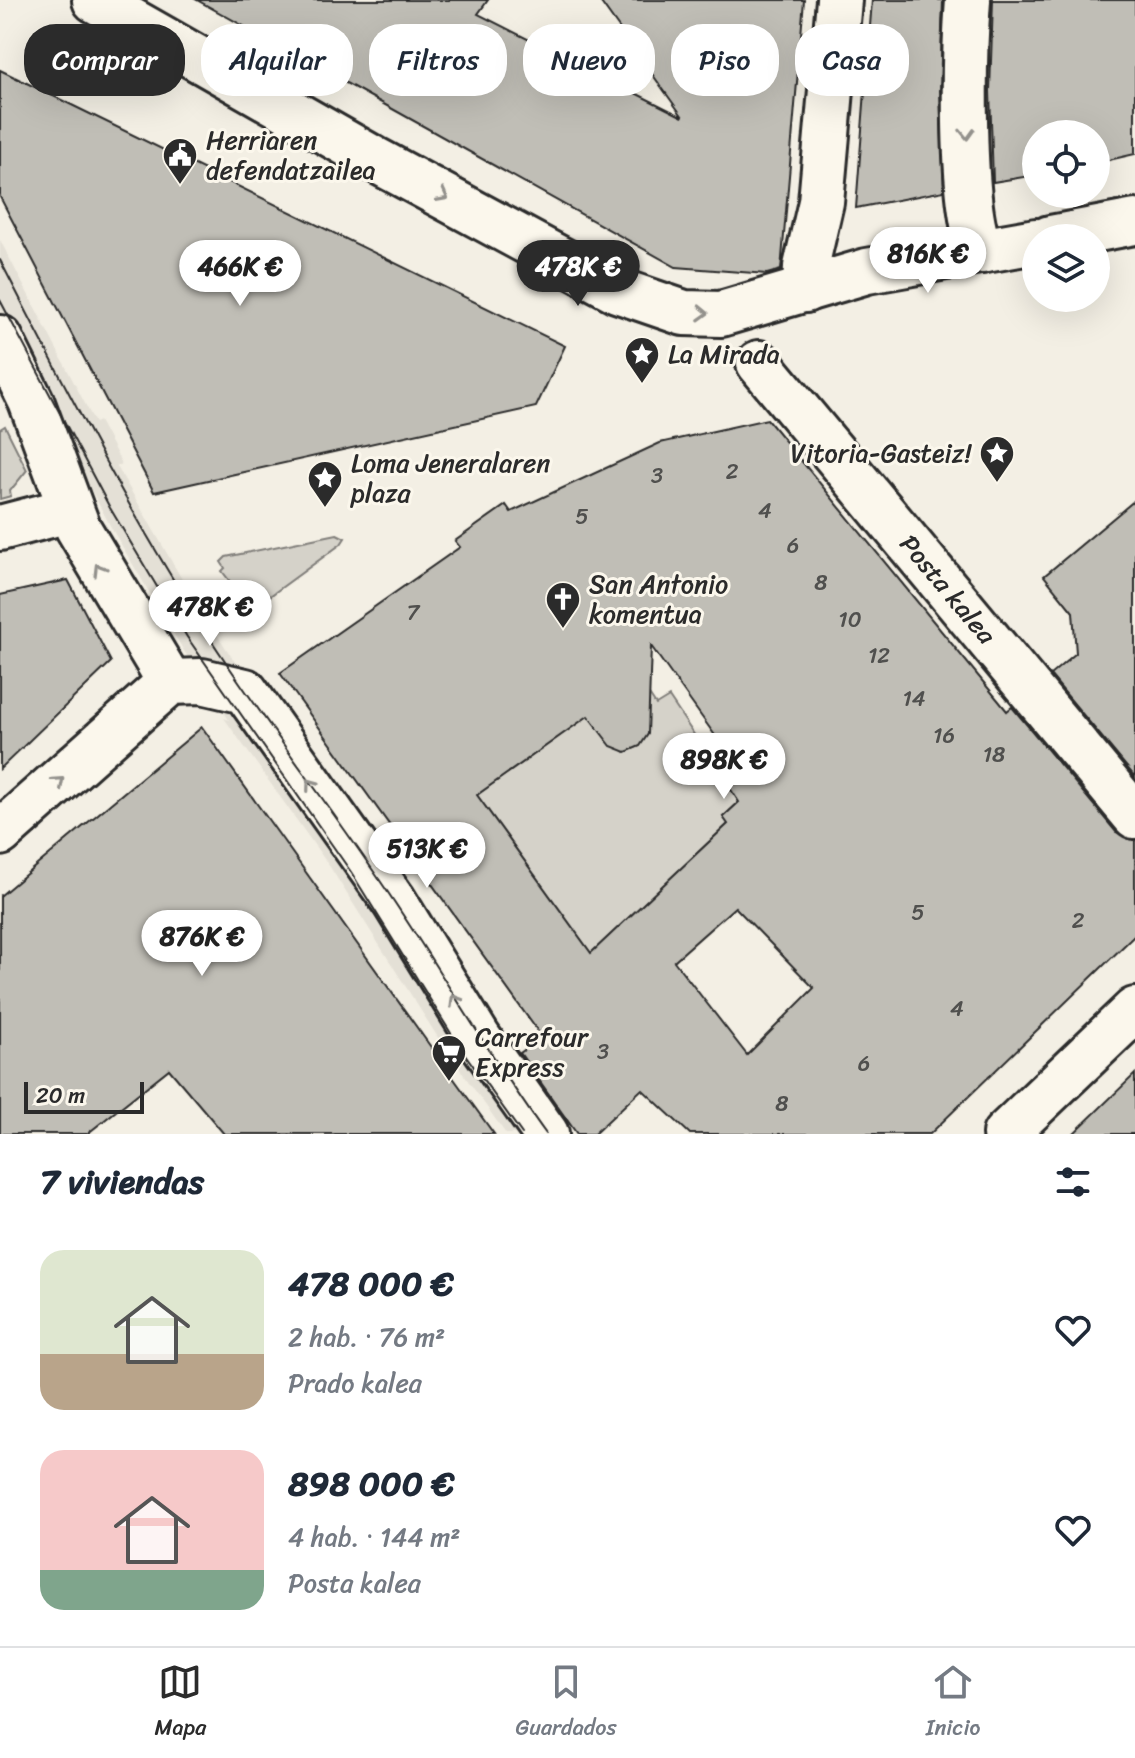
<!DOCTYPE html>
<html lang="es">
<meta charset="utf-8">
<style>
:root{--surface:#fff;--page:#f2f2f3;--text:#1f2937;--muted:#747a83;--line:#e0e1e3;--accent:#2b2b2b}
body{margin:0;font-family:Sriracha,sans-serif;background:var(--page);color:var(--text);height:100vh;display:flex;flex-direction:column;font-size:30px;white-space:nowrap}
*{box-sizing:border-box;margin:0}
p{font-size:26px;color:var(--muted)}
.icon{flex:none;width:44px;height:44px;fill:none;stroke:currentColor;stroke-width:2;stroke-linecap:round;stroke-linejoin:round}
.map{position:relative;height:1134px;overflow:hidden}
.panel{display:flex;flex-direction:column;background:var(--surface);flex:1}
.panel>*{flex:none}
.top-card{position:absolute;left:24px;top:24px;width:1088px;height:72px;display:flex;gap:16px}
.tools{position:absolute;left:1022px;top:120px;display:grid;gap:16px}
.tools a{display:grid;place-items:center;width:88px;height:88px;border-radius:50%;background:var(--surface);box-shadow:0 8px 32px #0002;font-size:40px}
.scale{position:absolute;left:24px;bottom:20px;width:120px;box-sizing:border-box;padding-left:8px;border:4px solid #2b2b2b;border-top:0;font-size:22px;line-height:28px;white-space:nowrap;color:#2b2b2b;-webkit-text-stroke:6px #fbf7ec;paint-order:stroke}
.price{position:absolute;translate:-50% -68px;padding:0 18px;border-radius:28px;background:#fff;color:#222;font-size:26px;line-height:52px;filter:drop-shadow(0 2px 4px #0008)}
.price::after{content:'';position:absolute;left:50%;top:48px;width:24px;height:18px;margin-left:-12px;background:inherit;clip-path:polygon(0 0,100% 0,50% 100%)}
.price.current{background:var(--accent);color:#fff}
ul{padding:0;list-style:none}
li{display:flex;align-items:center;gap:24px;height:200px;padding:0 40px}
li span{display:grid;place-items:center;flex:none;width:224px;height:160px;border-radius:24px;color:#555}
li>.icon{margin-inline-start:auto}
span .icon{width:96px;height:96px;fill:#fffc;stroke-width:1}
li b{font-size:34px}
h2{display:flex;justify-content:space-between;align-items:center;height:96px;padding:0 40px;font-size:34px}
.tag{padding:0 28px;border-radius:32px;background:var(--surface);box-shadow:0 8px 32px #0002;font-size:28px;line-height:72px}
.tag.current{background:var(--accent);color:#fff}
.tab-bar{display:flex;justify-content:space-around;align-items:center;height:112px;border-top:2px solid var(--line);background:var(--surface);font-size:22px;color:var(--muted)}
.tab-bar a{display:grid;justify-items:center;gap:4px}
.tab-bar .current{color:var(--accent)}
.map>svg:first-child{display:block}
.built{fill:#e4e0d6}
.green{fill:#d5d2c9;stroke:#807e7a;stroke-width:2}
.building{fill:#c0beb6;stroke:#2b2b2b;stroke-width:2;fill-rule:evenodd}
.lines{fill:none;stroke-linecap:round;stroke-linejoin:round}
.minor-casing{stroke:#2b2b2b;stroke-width:50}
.minor{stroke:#fbf7ec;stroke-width:44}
.tram{stroke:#2b2b2b;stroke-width:2}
.oneway{stroke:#93918c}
.labels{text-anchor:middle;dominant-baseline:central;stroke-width:6;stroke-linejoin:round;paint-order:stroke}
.number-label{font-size:22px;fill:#50504e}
.poi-label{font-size:26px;fill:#2b2b2b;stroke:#fbf7ec;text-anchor:start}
.street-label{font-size:26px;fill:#2b2b2b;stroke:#fbf7ec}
</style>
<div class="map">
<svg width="1135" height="1134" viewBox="0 0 1135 1134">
<rect width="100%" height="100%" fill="#f3efe4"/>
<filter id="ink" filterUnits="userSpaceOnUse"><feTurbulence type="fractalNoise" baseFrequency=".0125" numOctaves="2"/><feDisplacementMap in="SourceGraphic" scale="16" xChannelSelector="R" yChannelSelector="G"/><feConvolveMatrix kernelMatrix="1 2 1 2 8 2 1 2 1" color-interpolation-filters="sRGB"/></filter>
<g filter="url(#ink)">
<polygon class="built" points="0,240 95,423 99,421 122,464 117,466 120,472 187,588 242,673 566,1134 506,1134 444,1047 330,867 224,718 229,720 184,651 112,529 0,320"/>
<g class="green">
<polygon points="5,426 27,470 10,491 11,496 0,499 0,429"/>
<polygon points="337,534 345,538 341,544 259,604 251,605 248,599 245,601 222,571 225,568 221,562 226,557"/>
<polygon points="650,696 656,705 669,697 739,802 723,817 728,824 591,953 477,795 588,716 625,752 640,746 648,734 639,704"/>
</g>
<g class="building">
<polygon points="197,0 488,0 478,14 683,117 599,0 804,0 781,270 767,274 676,267"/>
<polygon points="872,0 943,0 940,91 944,191 856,208"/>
<polygon points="993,0 1135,0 1135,154 1096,163 1096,134 1036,134 1036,175 993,182 990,91"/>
<polygon points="0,70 565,346 536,407 154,492 0,197"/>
<path d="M767,419L1007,711L1012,707L1116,832L1135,840V935L930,1134H690L642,1089L594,1134H577L520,1053L542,1037L280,673L460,547L455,541L506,505L511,512L660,443ZM651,646L724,748L711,759L739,802L723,817L728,824L591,953L477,795L588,716L611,746L626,752L640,746L648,734ZM735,907L814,988L747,1055L674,961Z"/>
<polygon points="1135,500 1135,777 1050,675 1076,653 1073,612 1044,576"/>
<polygon points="68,580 111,662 0,769 0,595"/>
<polygon points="202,727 428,1043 494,1134 224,1134 169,1069 87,1134 0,1134 0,896"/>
<polygon points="1135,1074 1135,1134 1073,1134"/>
</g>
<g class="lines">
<g class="minor-casing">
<g id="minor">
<polyline points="95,0 374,159 617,290 684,313 721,314 867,271 1036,241"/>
<path d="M968,0C964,52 960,208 981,251"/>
<polyline points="1050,238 1135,222"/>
<polyline points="805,290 806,267 821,202 839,0"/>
<polyline points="0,338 31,401 78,528 170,682"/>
<polyline points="759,363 1135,816"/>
<polyline points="0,528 50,515"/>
<polyline points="170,682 202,681 245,691 394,901 479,1039 546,1134"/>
<polyline points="0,833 170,682"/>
<polyline points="1005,1134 1135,1010"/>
</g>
</g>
<use href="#minor" class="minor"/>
<g class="tram">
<path d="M0,260C65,386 129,513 206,632C265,724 333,809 393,900C445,978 491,1058 546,1134"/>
<polyline points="0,300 110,508 187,637 351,872 457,1043 522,1134"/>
</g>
</g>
<defs><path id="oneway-chevron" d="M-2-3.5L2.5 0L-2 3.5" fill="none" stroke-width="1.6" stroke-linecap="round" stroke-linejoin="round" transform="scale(2)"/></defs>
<g class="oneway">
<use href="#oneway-chevron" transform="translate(967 134) rotate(88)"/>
<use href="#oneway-chevron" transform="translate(443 196) rotate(28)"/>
<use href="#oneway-chevron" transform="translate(703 313) rotate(2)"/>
<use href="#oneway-chevron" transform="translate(99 569) rotate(-121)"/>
<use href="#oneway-chevron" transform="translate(59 782) rotate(-41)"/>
<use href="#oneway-chevron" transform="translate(311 784) rotate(-126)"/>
<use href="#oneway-chevron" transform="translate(455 1000) rotate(-121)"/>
</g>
</g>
<defs>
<g id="civic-pin" transform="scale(1.8)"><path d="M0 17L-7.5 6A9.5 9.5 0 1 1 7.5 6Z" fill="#2b2b2b" stroke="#fbf7ec"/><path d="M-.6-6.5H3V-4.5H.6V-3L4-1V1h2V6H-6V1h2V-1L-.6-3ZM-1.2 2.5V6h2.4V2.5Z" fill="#fff"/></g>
<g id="sight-pin" transform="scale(1.8)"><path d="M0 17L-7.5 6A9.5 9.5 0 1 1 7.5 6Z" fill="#2b2b2b" stroke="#fbf7ec"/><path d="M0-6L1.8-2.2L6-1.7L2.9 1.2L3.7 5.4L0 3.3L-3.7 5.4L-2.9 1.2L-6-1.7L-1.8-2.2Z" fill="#fff"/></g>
<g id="church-pin" transform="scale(1.8)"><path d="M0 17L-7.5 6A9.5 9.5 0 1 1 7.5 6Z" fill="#2b2b2b" stroke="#fbf7ec"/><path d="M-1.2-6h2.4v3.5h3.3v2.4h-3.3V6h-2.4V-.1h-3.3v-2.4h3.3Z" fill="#fff"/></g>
<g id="supermarket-pin" transform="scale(1.8)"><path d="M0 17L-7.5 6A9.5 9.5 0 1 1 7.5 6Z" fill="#2b2b2b" stroke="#fbf7ec"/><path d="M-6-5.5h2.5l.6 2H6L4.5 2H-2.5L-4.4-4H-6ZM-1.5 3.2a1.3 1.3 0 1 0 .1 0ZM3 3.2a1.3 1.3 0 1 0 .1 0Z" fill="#fff"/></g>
</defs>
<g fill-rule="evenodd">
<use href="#civic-pin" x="180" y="155"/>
<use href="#sight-pin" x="642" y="354"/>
<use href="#sight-pin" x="997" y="453"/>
<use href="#sight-pin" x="325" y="478"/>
<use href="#church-pin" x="563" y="599"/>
<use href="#supermarket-pin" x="449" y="1052"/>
</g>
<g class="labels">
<g class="number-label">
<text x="732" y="471">2</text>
<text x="657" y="475">3</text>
<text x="765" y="510">4</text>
<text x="582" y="516">5</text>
<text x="793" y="545">6</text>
<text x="821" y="582">8</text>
<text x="413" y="612">7</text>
<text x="850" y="619">10</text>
<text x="879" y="655">12</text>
<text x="914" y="698">14</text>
<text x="944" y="735">16</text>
<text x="994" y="754">18</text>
<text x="918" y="912">5</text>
<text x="1078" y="920">2</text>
<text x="957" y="1008">4</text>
<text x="603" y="1051">3</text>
<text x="864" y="1063">6</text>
<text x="782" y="1103">8</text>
</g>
<g class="poi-label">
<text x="206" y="140">Herriaren<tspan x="206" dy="30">defendatzailea</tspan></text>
<text x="668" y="354">La Mirada</text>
<text x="971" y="453" text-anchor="end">Vitoria-Gasteiz!</text>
<text x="351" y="463">Loma Jeneralaren<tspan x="351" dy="30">plaza</tspan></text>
<text x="589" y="584">San Antonio<tspan x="589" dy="30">komentua</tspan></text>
<text x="475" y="1037">Carrefour<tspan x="475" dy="30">Express</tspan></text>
</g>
<g class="street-label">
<text transform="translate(948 589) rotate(50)">Posta kalea</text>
</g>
</g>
</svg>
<div class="tools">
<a><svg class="icon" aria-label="locate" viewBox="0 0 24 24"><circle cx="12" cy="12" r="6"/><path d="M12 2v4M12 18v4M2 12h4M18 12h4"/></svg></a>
<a><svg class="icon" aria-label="layers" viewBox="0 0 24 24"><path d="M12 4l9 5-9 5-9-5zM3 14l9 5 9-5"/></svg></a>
</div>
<div class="scale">20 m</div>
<b class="price" style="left:928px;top:295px">816K €</b>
<b class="price" style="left:240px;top:308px">466K €</b>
<b class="price current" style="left:578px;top:308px">478K €</b>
<b class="price" style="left:210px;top:648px">478K €</b>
<b class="price" style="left:724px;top:801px">898K €</b>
<b class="price" style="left:427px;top:890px">513K €</b>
<b class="price" style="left:202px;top:978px">876K €</b>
<div class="top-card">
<a class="tag current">Comprar</a>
<a class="tag">Alquilar</a>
<a class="tag">Filtros</a>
<a class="tag">Nuevo</a>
<a class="tag">Piso</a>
<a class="tag">Casa</a>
</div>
</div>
<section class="panel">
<h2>7 viviendas<svg class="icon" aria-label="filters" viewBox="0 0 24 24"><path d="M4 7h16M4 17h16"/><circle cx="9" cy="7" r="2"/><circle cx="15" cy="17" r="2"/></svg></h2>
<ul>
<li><span style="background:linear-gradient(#dfe7d0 65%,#b9a48a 0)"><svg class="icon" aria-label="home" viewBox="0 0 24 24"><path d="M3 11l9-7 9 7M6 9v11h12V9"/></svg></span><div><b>478 000 €</b><p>2 hab. · 76 m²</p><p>Prado kalea</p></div><svg class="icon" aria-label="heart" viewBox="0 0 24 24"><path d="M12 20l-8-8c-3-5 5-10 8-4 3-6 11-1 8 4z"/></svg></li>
<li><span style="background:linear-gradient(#f6c9c9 75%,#7fa58c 0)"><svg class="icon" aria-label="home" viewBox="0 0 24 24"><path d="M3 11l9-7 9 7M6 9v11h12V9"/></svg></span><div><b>898 000 €</b><p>4 hab. · 144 m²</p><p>Posta kalea</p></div><svg class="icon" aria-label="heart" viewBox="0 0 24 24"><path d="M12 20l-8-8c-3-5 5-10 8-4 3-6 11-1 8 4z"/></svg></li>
</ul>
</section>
<nav class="tab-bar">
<a class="current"><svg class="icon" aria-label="map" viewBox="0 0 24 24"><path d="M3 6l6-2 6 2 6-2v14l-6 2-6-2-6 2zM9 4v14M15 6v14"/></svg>Mapa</a>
<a><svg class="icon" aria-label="saved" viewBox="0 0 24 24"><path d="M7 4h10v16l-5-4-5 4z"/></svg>Guardados</a>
<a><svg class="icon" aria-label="home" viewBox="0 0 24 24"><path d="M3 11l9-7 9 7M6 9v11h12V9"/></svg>Inicio</a>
</nav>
